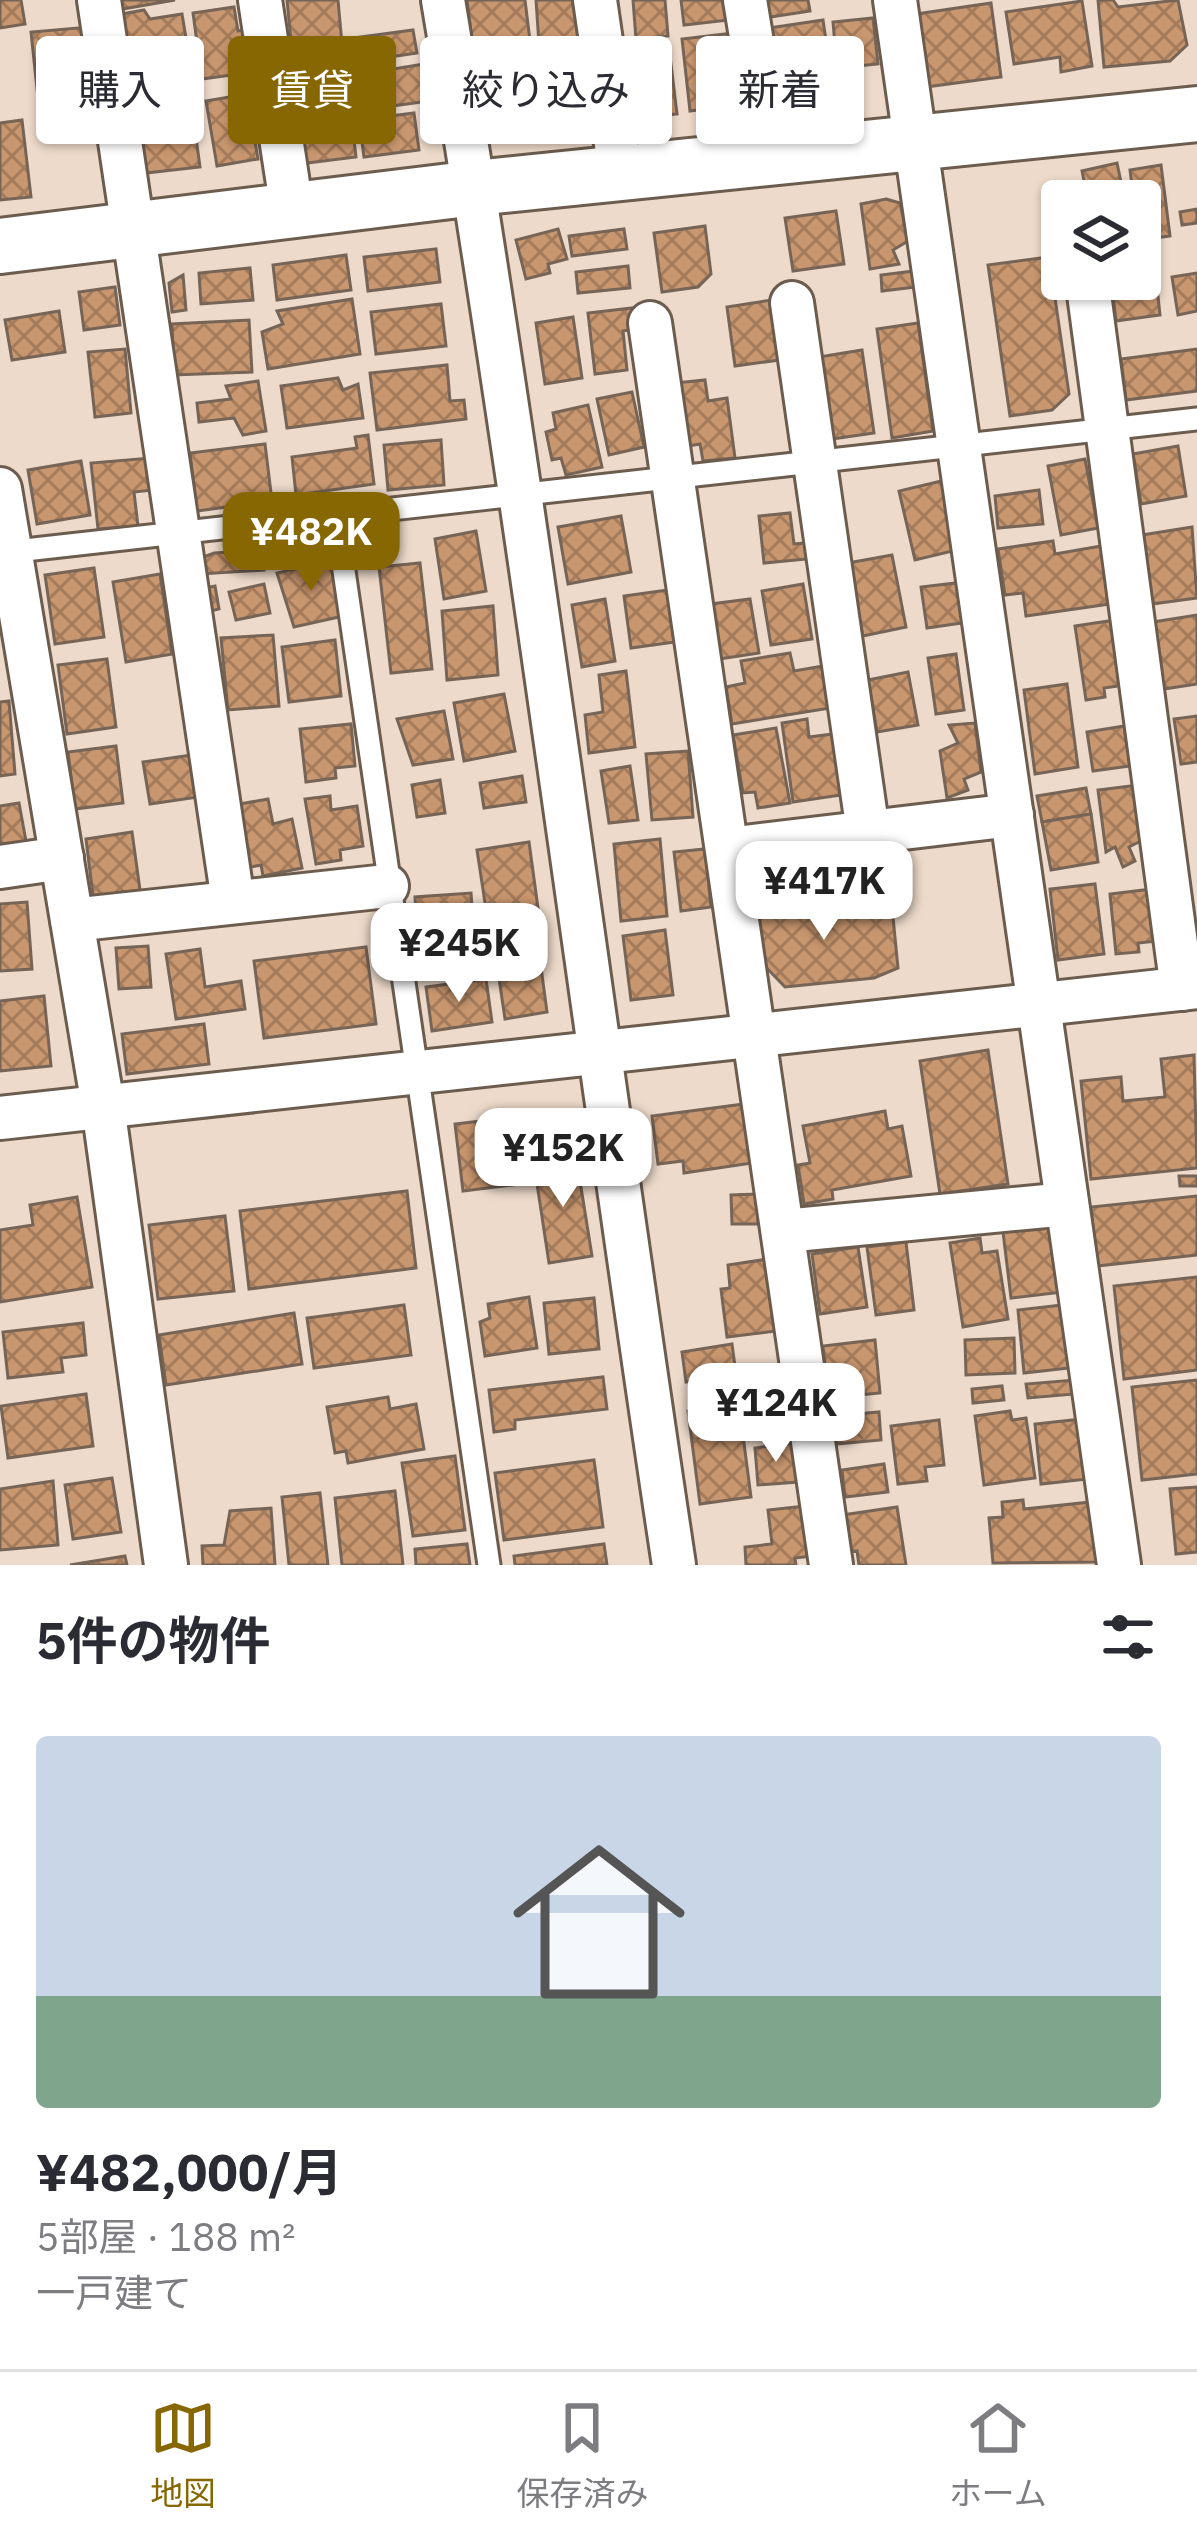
<!DOCTYPE html>
<html lang="ja">
<meta charset="utf-8">
<style>
:root{--surface:#fff;--page:#f7f7f7;--text:#2b2b33;--muted:#7c7c81;--line:#e1e1e2;--accent:#876702}
body{margin:0;font-family:"IBM Plex Sans","Noto Sans JP",sans-serif;background:var(--page);color:var(--text);height:100vh;display:flex;flex-direction:column;font-size:45px;white-space:nowrap}
*{box-sizing:border-box;margin:0}
p{font-size:39px;color:var(--muted)}
.icon{flex:none;width:66px;height:66px;fill:none;stroke:currentColor;stroke-width:2;stroke-linecap:round;stroke-linejoin:round}
.map{position:relative;height:1565px;overflow:hidden}
.drawer{display:flex;flex-direction:column;background:var(--surface);flex:1}
.drawer>*{flex:none}
.banner{position:absolute;left:36px;top:36px;width:1125px;height:108px;display:flex;gap:24px}
.fabs{position:absolute;left:1041px;top:180px;display:grid;gap:24px}
.fabs a{display:grid;place-items:center;width:120px;height:120px;border-radius:12px;background:var(--surface);box-shadow:0 3px 9px #0004;font-size:60px}
.price{position:absolute;translate:-50% -102px;padding:0 27px;border-radius:24px;background:#fff;color:#222;font-size:39px;line-height:78px;filter:drop-shadow(0 3px 6px #0008)}
.price::after{content:'';position:absolute;left:50%;top:72px;width:36px;height:27px;margin-left:-18px;background:inherit;clip-path:polygon(0 0,100% 0,50% 100%)}
.price.selected{background:var(--accent);color:#fff}
ul{padding:0;list-style:none}
li{display:grid;align-content:center;gap:24px;height:636px;padding:0 36px}
li+li{border-top:3px solid var(--line)}
li span{display:grid;place-items:center;height:372px;border-radius:12px;color:#555}
li>.icon{margin-inline-start:auto}
span .icon{width:216px;height:216px;fill:#fffc;stroke-width:1}
li b{font-size:51px}
h2{display:flex;justify-content:space-between;align-items:center;height:144px;padding:0 36px;font-size:51px}
.chip{padding:0 42px;border-radius:12px;background:var(--surface);box-shadow:0 3px 9px #0004;font-size:42px;line-height:108px}
.chip.selected{background:var(--accent);color:#fff}
.menu{display:flex;justify-content:space-around;align-items:center;height:168px;border-top:3px solid var(--line);background:var(--surface);font-size:33px;color:var(--muted)}
.menu a{display:grid;justify-items:center;gap:6px}
.menu .selected{color:var(--accent)}
.map>svg:first-child{display:block}
.building{fill:url(#building-cross-hatch);stroke:#766457;stroke-width:3}
.lines{fill:none;stroke-linecap:round;stroke-linejoin:round}
.service-casing{stroke:#6c5c4e;stroke-width:27}
.minor-casing{stroke:#6c5c4e;stroke-width:48}
.tertiary-casing{stroke:#6c5c4e;stroke-width:60}
.service{stroke:#fff;stroke-width:21}
.minor{stroke:#fff;stroke-width:42}
.tertiary{stroke:#fff;stroke-width:54}
</style>
<div class="map">
<svg width="1197" height="1565" viewBox="0 0 1197 1565">
<defs>
<pattern id="building-cross-hatch" width="8" height="8" patternUnits="userSpaceOnUse" patternTransform="scale(3)"><rect width="8" height="8" fill="#c9976f"/><path d="M0 0l8 8M0 8l8-8" fill="none" stroke="#a47b5b"/></pattern>
</defs>
<rect width="100%" height="100%" fill="#eddaca"/>
<g class="building">
<polygon points="0,0 21,0 25,24 0,28"/>
<polygon points="115,0 175,0 117,10"/>
<polygon points="287,0 338,0 343,55 293,61"/>
<polygon points="467,0 525,0 531,49 474,56"/>
<polygon points="536,0 575,0 589,41 539,44"/>
<polygon points="633,0 665,0 668,36 636,39"/>
<polygon points="681,0 726,0 729,20 684,25"/>
<polygon points="761,0 808,0 810,11 764,18"/>
<polygon points="1098,0 1113,0 1118,7 1178,0 1187,45 1170,61 1104,67"/>
<polygon points="1082,1 1092,66 1061,72 1060,57 1014,64 1006,12"/>
<polygon points="991,3 1001,77 926,87 916,14"/>
<polygon points="234,7 238,31 248,29 254,72 202,79 193,13"/>
<polygon points="144,10 150,19 182,14 194,86 152,92 144,77 132,79 122,14"/>
<polygon points="873,18 878,64 837,68 833,22"/>
<polygon points="823,20 832,82 777,89 769,28"/>
<polygon points="89,27 95,78 67,82 69,95 38,98 31,32"/>
<polygon points="413,30 417,53 356,62 353,38"/>
<polygon points="734,33 743,104 690,111 682,39"/>
<polygon points="590,55 603,122 564,129 552,62"/>
<polygon points="537,56 548,133 512,138 492,118 484,64"/>
<polygon points="670,56 677,114 625,119 619,63"/>
<polygon points="424,64 429,101 392,106 390,95 362,100 360,86 388,83 387,70"/>
<polygon points="347,81 356,157 299,164 293,105 305,97 304,85"/>
<polygon points="247,94 258,159 217,166 206,101"/>
<polygon points="414,113 419,150 364,157 359,120"/>
<polygon points="22,120 31,197 0,200 0,123"/>
<polygon points="194,123 200,167 146,173 141,129"/>
<polygon points="1117,163 1125,201 1088,201 1082,171"/>
<polygon points="1161,165 1170,236 1140,240 1140,201 1134,201 1130,170"/>
<polygon points="886,199 900,203 908,241 893,250 899,264 870,269 861,204"/>
<polygon points="1197,209 1197,223 1182,225 1180,212"/>
<polygon points="836,211 844,264 793,271 785,218"/>
<polygon points="705,226 711,274 698,287 662,292 654,233"/>
<polygon points="558,229 567,259 548,264 550,273 526,279 516,240"/>
<polygon points="624,229 627,249 572,256 569,236"/>
<polygon points="436,249 440,282 368,291 364,257"/>
<polygon points="346,255 351,290 277,300 273,265"/>
<polygon points="1049,257 1069,394 1052,410 1010,416 988,265"/>
<polygon points="628,266 630,288 578,293 576,272"/>
<polygon points="250,268 253,300 201,304 199,273"/>
<polygon points="1155,268 1160,315 1116,321 1111,279 1140,279 1140,270"/>
<polygon points="914,271 916,287 882,291 881,275"/>
<polygon points="1197,273 1197,311 1178,315 1172,277"/>
<polygon points="183,275 186,310 172,312 169,283"/>
<polygon points="115,287 120,325 84,330 79,292"/>
<polygon points="352,299 360,354 268,369 262,332 283,324 277,311"/>
<polygon points="778,299 787,359 735,366 727,307"/>
<polygon points="441,304 446,346 376,354 371,312"/>
<polygon points="632,308 635,329 623,331 627,370 595,374 588,313"/>
<polygon points="59,311 65,352 12,360 5,320"/>
<polygon points="573,317 582,378 545,384 536,323"/>
<polygon points="249,320 252,372 174,375 172,324"/>
<polygon points="918,323 933,431 892,438 877,329"/>
<polygon points="125,349 131,413 95,417 88,352"/>
<polygon points="1197,349 1197,391 1126,400 1121,359"/>
<polygon points="862,350 874,433 832,439 819,357"/>
<polygon points="447,365 450,401 464,400 466,419 377,430 370,373"/>
<polygon points="338,378 343,390 358,384 363,418 287,428 281,386"/>
<polygon points="705,380 708,401 727,398 735,458 703,461 700,444 683,447 675,383"/>
<polygon points="258,381 266,431 243,435 234,418 199,422 197,403 231,399 226,386"/>
<polygon points="632,392 644,447 609,455 597,399"/>
<polygon points="588,405 602,467 566,475 561,458 552,460 546,432 556,429 553,413"/>
<polygon points="368,435 374,484 296,495 292,457 357,448 355,437"/>
<polygon points="441,440 444,485 388,490 384,445"/>
<polygon points="265,444 272,501 197,511 190,453"/>
<polygon points="1178,446 1186,496 1141,504 1133,454"/>
<polygon points="150,458 153,490 134,492 138,526 98,529 91,463"/>
<polygon points="1085,459 1098,528 1061,535 1048,466"/>
<polygon points="81,461 90,515 37,524 28,470"/>
<polygon points="941,481 957,550 915,560 899,491"/>
<polygon points="1039,490 1043,524 998,528 995,496"/>
<polygon points="790,513 794,544 805,543 807,559 764,563 759,516"/>
<polygon points="621,516 631,572 568,584 558,527"/>
<polygon points="1192,527 1197,598 1152,604 1142,535"/>
<polygon points="476,531 486,591 444,599 435,539"/>
<polygon points="1053,541 1055,554 1101,546 1110,604 1026,616 1023,593 1005,595 998,549"/>
<polygon points="263,550 264,570 201,574 201,558 214,553"/>
<polygon points="892,555 906,627 863,636 848,563"/>
<polygon points="330,561 343,616 294,627 277,573"/>
<polygon points="420,563 432,669 391,673 379,567"/>
<polygon points="94,568 104,637 55,644 45,575"/>
<polygon points="160,574 172,654 126,662 113,582"/>
<polygon points="964,582 969,622 927,628 921,587"/>
<polygon points="264,584 270,613 236,620 229,592"/>
<polygon points="803,584 812,639 771,645 762,591"/>
<polygon points="215,586 219,609 211,611 206,588"/>
<polygon points="668,590 675,642 631,648 624,596"/>
<polygon points="605,599 615,661 582,667 572,605"/>
<polygon points="750,599 759,653 719,659 710,604"/>
<polygon points="493,606 498,675 447,680 442,611"/>
<polygon points="1197,615 1197,684 1164,689 1153,622"/>
<polygon points="1115,620 1125,685 1104,688 1105,697 1086,700 1075,626"/>
<polygon points="273,635 279,706 228,710 221,638"/>
<polygon points="335,640 341,696 289,702 282,647"/>
<polygon points="790,653 794,671 823,666 830,708 732,724 726,687 745,683 741,661"/>
<polygon points="956,654 964,710 936,714 928,658"/>
<polygon points="107,659 116,727 67,734 58,665"/>
<polygon points="626,671 635,747 589,753 585,715 603,712 599,675"/>
<polygon points="908,672 918,725 877,732 868,680"/>
<polygon points="1067,684 1078,767 1035,774 1024,690"/>
<polygon points="504,694 515,751 464,761 454,703"/>
<polygon points="9,701 15,774 0,776 0,702"/>
<polygon points="444,711 453,759 413,765 397,719"/>
<polygon points="1197,716 1197,762 1181,764 1174,719"/>
<polygon points="807,719 809,737 833,734 841,795 793,802 782,723"/>
<polygon points="975,723 981,772 964,779 968,790 947,798 940,751 958,743 949,725"/>
<polygon points="351,724 355,766 335,768 336,778 306,782 300,729"/>
<polygon points="1124,726 1130,766 1093,771 1087,732"/>
<polygon points="776,728 790,803 758,808 755,792 743,793 733,735"/>
<polygon points="116,746 123,803 75,809 68,752"/>
<polygon points="688,751 693,817 652,820 646,754"/>
<polygon points="192,755 198,797 150,804 143,762"/>
<polygon points="630,766 638,820 609,823 601,771"/>
<polygon points="522,776 526,802 484,808 480,783"/>
<polygon points="440,780 445,813 417,817 412,785"/>
<polygon points="1139,785 1145,839 1129,847 1135,861 1123,867 1115,847 1106,852 1098,790"/>
<polygon points="1086,788 1091,814 1042,822 1037,796"/>
<polygon points="330,796 331,810 357,806 363,846 340,850 341,860 316,864 305,799"/>
<polygon points="268,799 273,824 292,819 302,868 263,876 261,865 246,868 234,805"/>
<polygon points="19,803 28,852 0,857 0,806"/>
<polygon points="1091,814 1098,862 1051,870 1042,822"/>
<polygon points="132,832 140,890 93,896 86,839"/>
<polygon points="660,839 667,916 621,921 614,844"/>
<polygon points="529,842 538,908 487,916 477,850"/>
<polygon points="705,849 711,907 681,911 674,852"/>
<polygon points="1095,884 1104,954 1058,960 1050,889"/>
<polygon points="1152,889 1158,941 1138,943 1139,952 1116,954 1110,894"/>
<polygon points="471,893 474,933 417,937 415,897"/>
<polygon points="818,899 825,913 892,907 898,968 874,978 785,987 759,960 753,905"/>
<polygon points="27,902 32,969 0,971 0,904"/>
<polygon points="665,930 673,995 631,1000 623,936"/>
<polygon points="538,945 547,1012 505,1019 495,951"/>
<polygon points="148,946 151,987 119,989 116,948"/>
<polygon points="366,947 376,1024 264,1038 254,961"/>
<polygon points="477,947 480,958 448,968 445,956"/>
<polygon points="200,949 205,987 241,981 245,1009 176,1019 166,954"/>
<polygon points="486,979 492,1022 432,1031 426,987"/>
<polygon points="44,996 51,1066 0,1071 0,1001"/>
<polygon points="204,1024 209,1064 127,1074 122,1034"/>
<polygon points="988,1050 1008,1184 940,1194 920,1061"/>
<polygon points="1194,1055 1197,1168 1091,1179 1081,1081 1121,1077 1123,1101 1165,1097 1161,1059"/>
<polygon points="744,1104 752,1163 684,1173 683,1161 658,1164 652,1116"/>
<polygon points="885,1111 888,1129 902,1126 911,1176 832,1190 833,1199 804,1204 798,1165 810,1163 803,1126"/>
<polygon points="506,1118 513,1185 463,1191 455,1124"/>
<polygon points="576,1156 592,1256 549,1263 534,1164"/>
<polygon points="1179,1176 1197,1176 1197,1186 1180,1186"/>
<polygon points="407,1191 416,1268 249,1289 240,1211"/>
<polygon points="757,1194 758,1224 732,1224 731,1195"/>
<polygon points="1197,1196 1197,1255 1097,1266 1091,1207"/>
<polygon points="77,1197 92,1287 0,1302 0,1230 33,1225 30,1205"/>
<polygon points="225,1216 234,1291 158,1299 149,1225"/>
<polygon points="1055,1226 1063,1292 1011,1298 1003,1232"/>
<polygon points="980,1238 982,1253 997,1251 1008,1319 963,1327 950,1243"/>
<polygon points="906,1242 914,1310 876,1315 867,1247"/>
<polygon points="858,1247 867,1307 820,1314 812,1254"/>
<polygon points="775,1258 784,1330 727,1337 721,1289 730,1288 728,1265"/>
<polygon points="1197,1277 1197,1370 1124,1379 1114,1286"/>
<polygon points="529,1297 537,1348 485,1356 480,1322 490,1318 488,1304"/>
<polygon points="594,1298 599,1349 549,1354 544,1303"/>
<polygon points="1071,1304 1078,1367 1024,1373 1018,1310"/>
<polygon points="404,1305 411,1355 314,1368 307,1318"/>
<polygon points="294,1313 302,1364 166,1385 159,1335"/>
<polygon points="83,1323 86,1355 61,1358 63,1372 8,1378 3,1332"/>
<polygon points="1014,1338 1015,1373 966,1375 965,1340"/>
<polygon points="875,1340 880,1393 828,1398 823,1346"/>
<polygon points="732,1344 736,1374 686,1382 682,1352"/>
<polygon points="603,1377 607,1409 515,1420 515,1429 494,1432 489,1390"/>
<polygon points="1074,1380 1075,1394 1028,1398 1026,1384"/>
<polygon points="1197,1380 1197,1474 1142,1480 1132,1387"/>
<polygon points="1002,1386 1004,1400 973,1403 972,1389"/>
<polygon points="86,1394 93,1446 8,1458 1,1406"/>
<polygon points="388,1397 390,1409 416,1404 424,1449 348,1463 346,1451 335,1453 327,1407"/>
<polygon points="739,1405 751,1497 700,1504 688,1411"/>
<polygon points="1010,1411 1012,1420 1026,1418 1035,1478 984,1485 975,1416"/>
<polygon points="879,1412 881,1440 836,1444 834,1416"/>
<polygon points="1082,1419 1088,1479 1041,1484 1035,1424"/>
<polygon points="939,1420 944,1465 925,1467 927,1481 898,1484 891,1426"/>
<polygon points="794,1443 798,1482 758,1485 755,1448"/>
<polygon points="455,1456 465,1530 413,1536 402,1463"/>
<polygon points="594,1460 603,1527 504,1540 495,1473"/>
<polygon points="884,1464 888,1492 845,1497 842,1470"/>
<polygon points="112,1478 121,1532 73,1539 65,1485"/>
<polygon points="53,1481 58,1545 0,1550 0,1489"/>
<polygon points="1197,1487 1197,1552 1176,1554 1170,1489"/>
<polygon points="395,1491 403,1565 342,1565 335,1498"/>
<polygon points="320,1493 328,1565 289,1565 282,1497"/>
<polygon points="1023,1500 1024,1509 1091,1502 1097,1562 993,1563 989,1518 1003,1517 1002,1502"/>
<polygon points="806,1506 812,1556 795,1558 796,1565 746,1565 745,1547 772,1544 768,1510"/>
<polygon points="897,1507 906,1565 859,1565 857,1551 847,1553 842,1515"/>
<polygon points="271,1508 275,1565 203,1565 202,1546 224,1545 230,1511"/>
<polygon points="467,1544 470,1565 416,1565 415,1549"/>
<polygon points="604,1544 607,1565 515,1565 514,1556"/>
<polygon points="125,1556 127,1565 70,1565"/>
</g>
<g class="lines">
<g class="service-casing">
<g id="service">
<polyline points="336,516 489,1565"/>
<polyline points="7,552 1197,419"/>
</g>
</g>
<g class="minor-casing">
<g id="minor">
<polyline points="99,0 233,901"/>
<polyline points="260,0 292,210"/>
<path d="M443,0C530,520 595,1043 674,1565"/>
<polyline points="595,0 620,172"/>
<polyline points="745,0 771,158"/>
<polyline points="895,0 1119,1565"/>
<polyline points="1087,279 1182,989"/>
<polyline points="792,303 868,832"/>
<polyline points="650,323 831,1565"/>
<polyline points="0,489 103,1106 166,1565"/>
<polyline points="728,849 1012,815"/>
<polyline points="0,867 62,858"/>
<polyline points="72,920 387,886"/>
<polyline points="0,1118 1197,987"/>
<polyline points="784,1231 1067,1204"/>
</g>
</g>
<g class="tertiary-casing">
<polyline id="tertiary" points="0,246 475,188 1197,114"/>
</g>
<use href="#service" class="service"/>
<use href="#minor" class="minor"/>
<use href="#tertiary" class="tertiary"/>
</g>
</svg>
<div class="fabs">
<a><svg class="icon" aria-label="layers" viewBox="0 0 24 24"><path d="M12 4l9 5-9 5-9-5zM3 14l9 5 9-5"/></svg></a>
</div>
<b class="price selected" style="left:311px;top:594px">¥482K</b>
<b class="price" style="left:824px;top:943px">¥417K</b>
<b class="price" style="left:459px;top:1005px">¥245K</b>
<b class="price" style="left:563px;top:1210px">¥152K</b>
<b class="price" style="left:776px;top:1465px">¥124K</b>
<div class="banner">
<a class="chip">購入</a>
<a class="chip selected">賃貸</a>
<a class="chip">絞り込み</a>
<a class="chip">新着</a>
</div>
</div>
<section class="drawer">
<h2>5件の物件<svg class="icon" aria-label="filters" viewBox="0 0 24 24"><path d="M4 7h16M4 17h16"/><circle cx="9" cy="7" r="2"/><circle cx="15" cy="17" r="2"/></svg></h2>
<ul>
<li><span style="background:linear-gradient(#c9d6e8 70%,#7fa58c 0)"><svg class="icon" aria-label="home" viewBox="0 0 24 24"><path d="M3 11l9-7 9 7M6 9v11h12V9"/></svg></span><div><b>¥482,000/月</b><p>5部屋 · 188 m²</p><p>一戸建て</p></div></li>
</ul>
</section>
<nav class="menu">
<a class="selected"><svg class="icon" aria-label="map" viewBox="0 0 24 24"><path d="M3 6l6-2 6 2 6-2v14l-6 2-6-2-6 2zM9 4v14M15 6v14"/></svg>地図</a>
<a><svg class="icon" aria-label="saved" viewBox="0 0 24 24"><path d="M7 4h10v16l-5-4-5 4z"/></svg>保存済み</a>
<a><svg class="icon" aria-label="home" viewBox="0 0 24 24"><path d="M3 11l9-7 9 7M6 9v11h12V9"/></svg>ホーム</a>
</nav>
